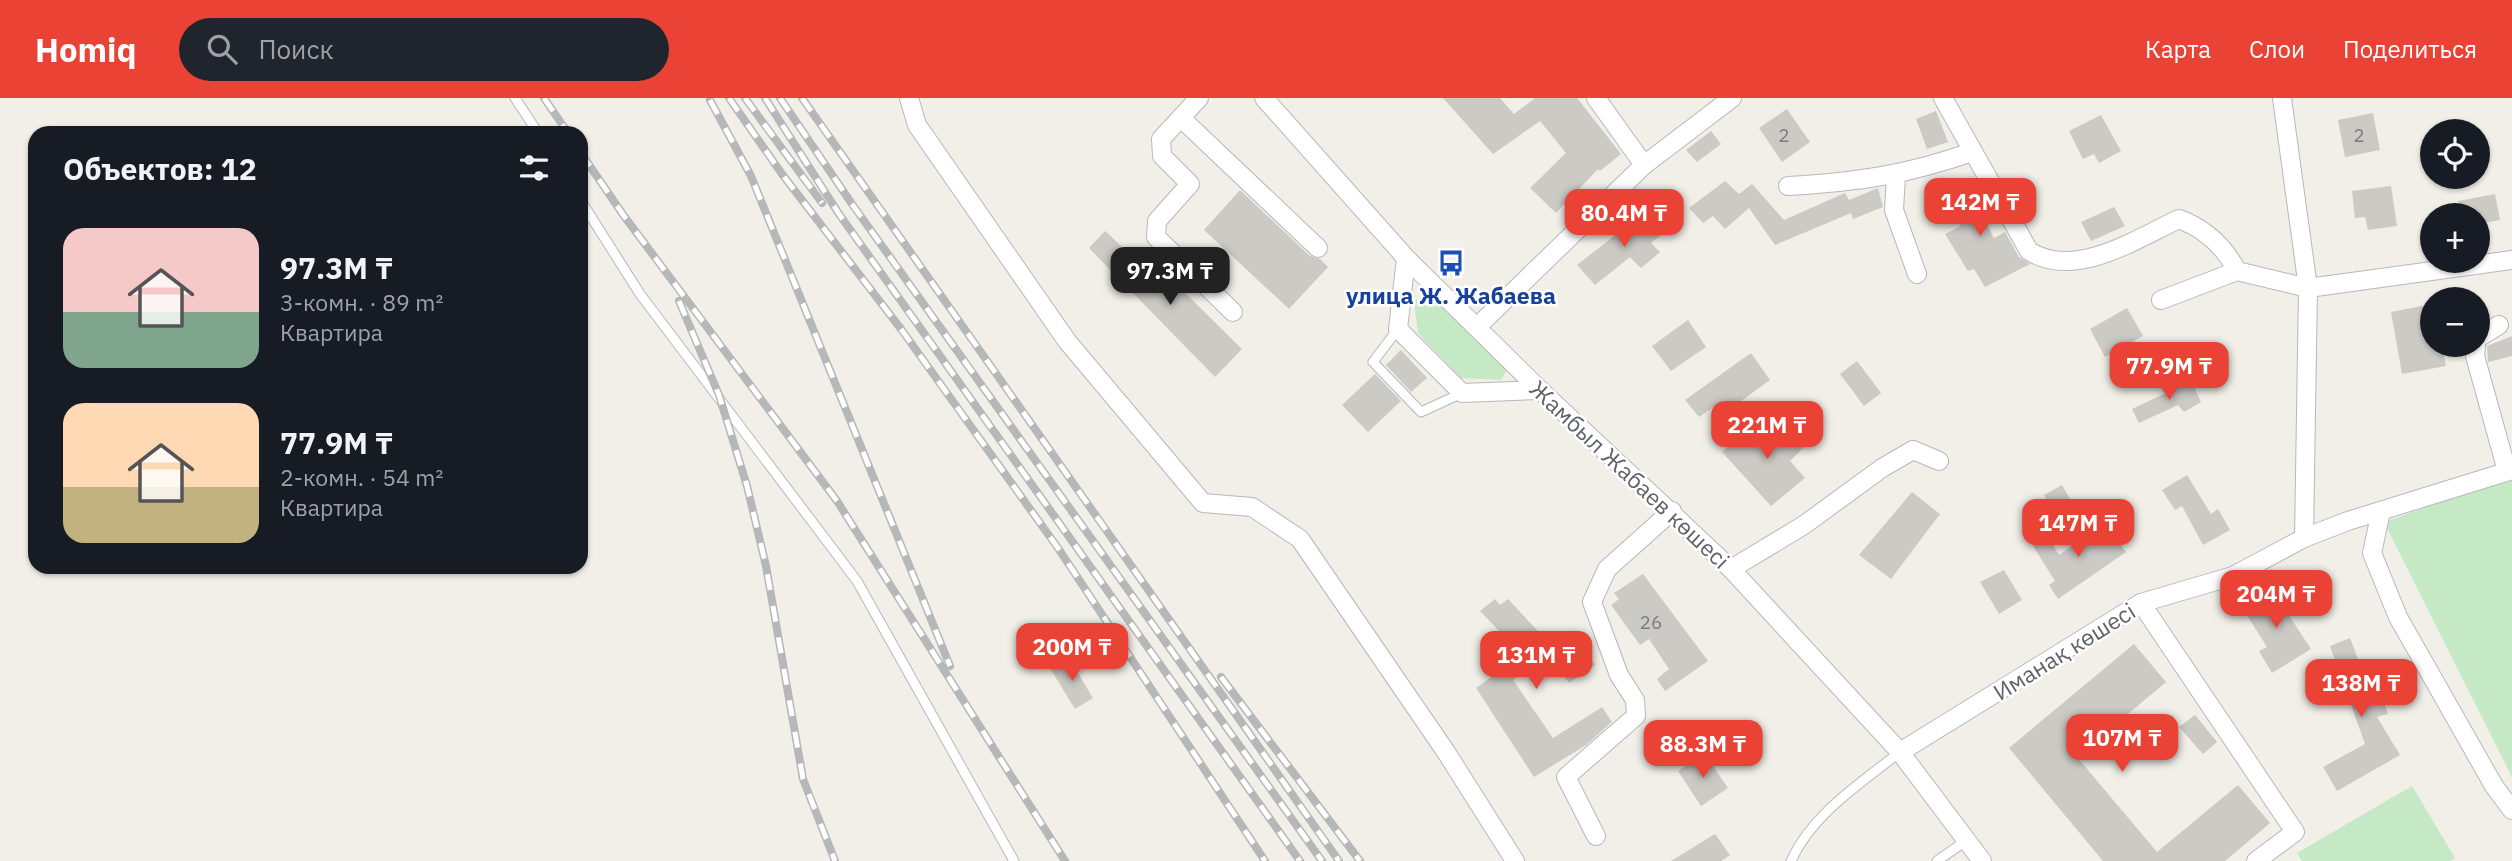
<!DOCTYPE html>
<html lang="ru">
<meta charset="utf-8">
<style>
:root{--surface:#171b24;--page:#20242c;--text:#f1f3f6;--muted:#9ea1a6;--accent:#ea4335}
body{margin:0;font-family:"IBM Plex Sans",sans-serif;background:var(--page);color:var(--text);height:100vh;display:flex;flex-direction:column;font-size:26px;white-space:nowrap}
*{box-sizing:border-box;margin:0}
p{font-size:23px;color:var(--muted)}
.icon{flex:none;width:38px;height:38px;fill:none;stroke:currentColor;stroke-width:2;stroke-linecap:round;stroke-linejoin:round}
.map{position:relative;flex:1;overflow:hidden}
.side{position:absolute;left:28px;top:28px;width:560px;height:448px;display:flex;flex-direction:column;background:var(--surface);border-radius:21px;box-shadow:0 2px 5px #0004}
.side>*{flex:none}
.fabs{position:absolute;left:2420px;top:21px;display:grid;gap:14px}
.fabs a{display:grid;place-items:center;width:70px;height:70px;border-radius:50%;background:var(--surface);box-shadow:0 2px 5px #0004;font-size:35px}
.price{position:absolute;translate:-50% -60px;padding:0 16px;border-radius:14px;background:var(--accent);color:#fff;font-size:23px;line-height:46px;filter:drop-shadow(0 2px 4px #0008)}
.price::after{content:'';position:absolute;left:50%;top:42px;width:21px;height:16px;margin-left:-10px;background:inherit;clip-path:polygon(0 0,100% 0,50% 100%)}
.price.active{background:#222;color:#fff}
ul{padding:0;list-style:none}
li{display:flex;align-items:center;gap:21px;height:175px;padding:0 35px}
li span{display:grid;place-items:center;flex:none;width:196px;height:140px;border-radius:21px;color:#555}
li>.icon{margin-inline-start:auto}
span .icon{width:84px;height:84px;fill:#fffc;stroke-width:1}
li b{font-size:30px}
h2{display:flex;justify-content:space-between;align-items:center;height:84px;padding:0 35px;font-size:30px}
header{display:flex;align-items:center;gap:42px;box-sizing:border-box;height:98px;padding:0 35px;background:var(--accent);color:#fff}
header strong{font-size:33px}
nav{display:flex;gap:38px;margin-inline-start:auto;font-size:24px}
.search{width:490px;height:63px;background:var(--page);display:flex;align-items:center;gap:18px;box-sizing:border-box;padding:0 24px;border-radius:38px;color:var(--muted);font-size:26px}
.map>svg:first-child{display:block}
.green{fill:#c5e8c5}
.building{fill:#cccac5}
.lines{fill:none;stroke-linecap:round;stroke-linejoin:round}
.lane-casing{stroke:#b5b8bc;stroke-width:11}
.street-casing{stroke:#b5b8bc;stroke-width:20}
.lane{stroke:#fff;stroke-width:9}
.street{stroke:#fff;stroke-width:18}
.rail-casing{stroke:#b6b7b8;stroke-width:8}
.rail{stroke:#fff;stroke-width:5;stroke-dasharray:16;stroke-linecap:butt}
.labels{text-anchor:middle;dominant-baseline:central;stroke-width:5;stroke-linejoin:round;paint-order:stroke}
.number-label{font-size:19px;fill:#7a7d7f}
.transit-label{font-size:23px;font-weight:bold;fill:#164399;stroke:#fff}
.street-label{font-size:23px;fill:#5f6368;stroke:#fff}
</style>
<header>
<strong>Homiq</strong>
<div class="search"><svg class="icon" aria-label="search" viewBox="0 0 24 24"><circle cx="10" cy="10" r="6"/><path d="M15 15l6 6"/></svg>Поиск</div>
<nav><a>Карта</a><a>Слои</a><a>Поделиться</a></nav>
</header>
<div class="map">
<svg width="2512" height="763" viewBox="0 0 2512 763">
<rect width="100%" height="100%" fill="#f1efe8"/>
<g class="green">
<polygon points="1431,194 1508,270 1501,282 1461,280 1418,235 1414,203"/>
<polygon points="2512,379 2512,679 2384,424"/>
<polygon points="2412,688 2455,760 2450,763 2302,763 2297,755"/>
</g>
<g class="building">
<polygon points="1443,0 1500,0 1514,16 1535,0 1577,0 1621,56 1600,73 1598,71 1556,115 1530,90 1566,55 1540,23 1493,56"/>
<polygon points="1787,11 1810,44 1782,64 1759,30"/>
<polygon points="1936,13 1948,44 1927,51 1916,21"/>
<polygon points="2373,15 2380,52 2345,59 2338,22"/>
<polygon points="2101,17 2121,53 2099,65 2094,56 2083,61 2069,33"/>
<polygon points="1711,33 1721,46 1697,64 1686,52"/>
<polygon points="1972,81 1988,108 1979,112 1994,140 2005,134 2019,159 2030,166 1985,189 1974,171 1968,173 1945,136 1961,128 1943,95"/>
<polygon points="1725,83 1739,96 1752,86 1784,122 1845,95 1849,102 1878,90 1883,109 1853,121 1851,115 1775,147 1749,110 1725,131 1713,118 1703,125 1689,110"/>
<polygon points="2391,88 2397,128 2368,132 2365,119 2355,120 2352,93"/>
<polygon points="1240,92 1310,158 1320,161 1328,169 1289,211 1204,132"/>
<polygon points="2495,96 2500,122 2478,126 2478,117 2461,117 2458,103"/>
<polygon points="2114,109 2125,128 2091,143 2081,124"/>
<polygon points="1646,113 1664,134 1651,145 1660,154 1641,170 1630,159 1595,187 1577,167"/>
<polygon points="1105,133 1159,183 1166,176 1242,251 1215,279 1089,150"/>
<polygon points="2432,206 2432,247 2442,247 2446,268 2402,276 2391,214"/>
<polygon points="2127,210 2143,238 2105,259 2090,231"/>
<polygon points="1688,222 1706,249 1671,273 1652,248"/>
<polygon points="2512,238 2512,258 2488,264 2487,248"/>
<polygon points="1401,252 1427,280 1411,294 1386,267"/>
<polygon points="1751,255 1770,282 1730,311 1724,302 1699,319 1685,302"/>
<polygon points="1857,263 1881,295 1864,308 1840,276"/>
<polygon points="1375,276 1401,303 1368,334 1342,307"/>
<polygon points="2191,283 2201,304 2184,314 2178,307 2139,325 2132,311"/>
<polygon points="1781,323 1803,350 1790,363 1805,380 1771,408 1722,354 1753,329 1761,338"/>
<polygon points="2187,377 2211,416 2218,411 2230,432 2203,447 2182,408 2175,412 2162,392"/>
<polygon points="2062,387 2074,408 2055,418 2044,397"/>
<polygon points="1912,394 1940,416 1891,481 1859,457"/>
<polygon points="2105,425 2126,454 2058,501 2049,487 2055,483 2031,445 2046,436 2059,457"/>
<polygon points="2004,472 2022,502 1999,516 1980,484"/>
<polygon points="1643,476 1708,563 1665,593 1657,581 1669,571 1649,541 1640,547 1611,507 1619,501 1614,495"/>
<polygon points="2279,487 2287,499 2280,504 2311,551 2272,575 2259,553 2267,549 2243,511"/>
<polygon points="1495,501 1500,507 1508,501 1550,546 1570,532 1595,567 1569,585 1547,555 1513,582 1553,640 1602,609 1612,624 1586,647 1534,679 1476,590 1522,557 1480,513"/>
<polygon points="2350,540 2359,564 2369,561 2388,616 2377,619 2400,657 2337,693 2323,669 2365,646 2330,548"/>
<polygon points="2134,546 2166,584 2077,659 2157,754 2238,687 2270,725 2225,763 2103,763 2009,650"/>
<polygon points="1068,559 1093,600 1075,611 1050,570"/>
<polygon points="2195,617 2217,644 2203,656 2179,629"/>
<polygon points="1704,655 1728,690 1701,708 1678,673"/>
<polygon points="1715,736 1730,757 1721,763 1671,763"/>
</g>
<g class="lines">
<g class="lane-casing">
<g id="lane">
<polyline points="515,0 538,35"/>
<polyline points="581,103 640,196 857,483 1014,763"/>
<polyline points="1398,231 1373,264 1421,314 1462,295"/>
<path d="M1791,763C1812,716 1861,685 1900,654"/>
<polyline points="1937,763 1967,742"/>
</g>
</g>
<g class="street-casing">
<g id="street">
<polyline points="909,0 917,27 1067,243 1203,405 1252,409 1300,441 1446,654 1515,763"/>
<polyline points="1199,0 1161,41 1162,58 1190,86 1157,123 1156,139 1233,214"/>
<polyline points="1264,0 1406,160 1540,292 1731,471 1900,654 1982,763"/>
<polyline points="1596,0 1644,67"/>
<path d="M1943,0L2029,153C2075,182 2136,141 2179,121C2206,131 2224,148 2237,173"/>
<polyline points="2282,0 2308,190 2304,440"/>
<polyline points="1181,20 1318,150"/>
<polyline points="1896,77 1894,112 1917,176"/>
<path d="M1788,88C1857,84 1906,77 1972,54"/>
<polyline points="1406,160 1398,231 1462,295 1540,292"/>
<polyline points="2161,202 2237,173 2308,190 2512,162"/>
<polyline points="1477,229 1644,67 1732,0"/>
<polyline points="2478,240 2499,227"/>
<polyline points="2476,247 2475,258 2507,373"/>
<polyline points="2381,413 2372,455 2398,519 2494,688 2512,712"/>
<polyline points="1731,471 1804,427 1882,370 1913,352 1939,363"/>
<polyline points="2141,505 2295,734 2256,763"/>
<polyline points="1900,654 2141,505 2233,478 2304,440 2348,423 2512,372"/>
<polyline points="1596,738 1566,679 1636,618 1635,602 1619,577 1592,504 1607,471 1672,413"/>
</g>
</g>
<use href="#lane" class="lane"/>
<use href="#street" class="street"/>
<g class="rail-casing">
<g id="rail">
<polyline points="544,0 568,35"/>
<polyline points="729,0 782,76 901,231 1058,450 1265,763"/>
<polyline points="745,0 822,105"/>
<polyline points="765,0 839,116 1300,763"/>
<polyline points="780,0 852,106 1322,763"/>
<polyline points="802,0 1339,763"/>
<polyline points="710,2 751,78 950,568"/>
<polyline points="581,55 624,118 837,403 1065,763"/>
<polyline points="679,203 719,297 747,388 766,468 803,681 835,763"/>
<polyline points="1221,579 1360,763"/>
</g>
</g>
<use href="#rail" class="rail"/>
</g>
<defs>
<g id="bus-bare" transform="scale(2.1)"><path d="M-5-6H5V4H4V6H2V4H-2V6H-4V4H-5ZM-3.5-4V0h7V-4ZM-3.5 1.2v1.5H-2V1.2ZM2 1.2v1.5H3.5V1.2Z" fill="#1a4fb4" stroke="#fff" stroke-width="2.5" paint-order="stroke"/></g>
</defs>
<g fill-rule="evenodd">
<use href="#bus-bare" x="1451" y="165"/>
</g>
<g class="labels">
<g class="number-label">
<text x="1784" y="37">2</text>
<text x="2359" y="37">2</text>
<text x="1651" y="524">26</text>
</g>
<g class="transit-label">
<text x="1451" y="197">улица Ж. Жабаева</text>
</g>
<g class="street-label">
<text transform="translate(1630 376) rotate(43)">Жамбыл Жабаев көшесі</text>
<text transform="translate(2064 553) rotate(-32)">Иманақ көшесі</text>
</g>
</g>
</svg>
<div class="fabs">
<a><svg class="icon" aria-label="locate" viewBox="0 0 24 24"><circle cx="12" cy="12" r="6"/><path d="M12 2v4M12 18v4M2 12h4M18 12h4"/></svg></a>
<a>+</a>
<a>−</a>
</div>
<b class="price" style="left:1980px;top:140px">142M ₸</b>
<b class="price" style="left:1624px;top:151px">80.4M ₸</b>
<b class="price active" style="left:1170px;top:209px">97.3M ₸</b>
<b class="price" style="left:2169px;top:304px">77.9M ₸</b>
<b class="price" style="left:1767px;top:363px">221M ₸</b>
<b class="price" style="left:2078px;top:461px">147M ₸</b>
<b class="price" style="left:2276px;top:532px">204M ₸</b>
<b class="price" style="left:1072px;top:585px">200M ₸</b>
<b class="price" style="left:1536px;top:593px">131M ₸</b>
<b class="price" style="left:2361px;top:621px">138M ₸</b>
<b class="price" style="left:2122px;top:676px">107M ₸</b>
<b class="price" style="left:1703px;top:682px">88.3M ₸</b>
<section class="side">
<h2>Объектов: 12<svg class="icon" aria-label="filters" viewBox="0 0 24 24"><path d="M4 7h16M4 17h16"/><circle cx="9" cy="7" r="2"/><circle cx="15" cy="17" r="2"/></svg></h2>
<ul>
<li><span style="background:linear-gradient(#f6c9c9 60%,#7fa58c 0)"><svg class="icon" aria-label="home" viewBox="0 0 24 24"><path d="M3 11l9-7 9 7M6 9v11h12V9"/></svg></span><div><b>97.3M ₸</b><p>3-комн. · 89 m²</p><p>Квартира</p></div></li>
<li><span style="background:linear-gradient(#ffd9b3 60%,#c2b280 0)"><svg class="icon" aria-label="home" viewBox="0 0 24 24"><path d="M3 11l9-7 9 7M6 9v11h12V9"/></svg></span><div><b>77.9M ₸</b><p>2-комн. · 54 m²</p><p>Квартира</p></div></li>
</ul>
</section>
</div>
